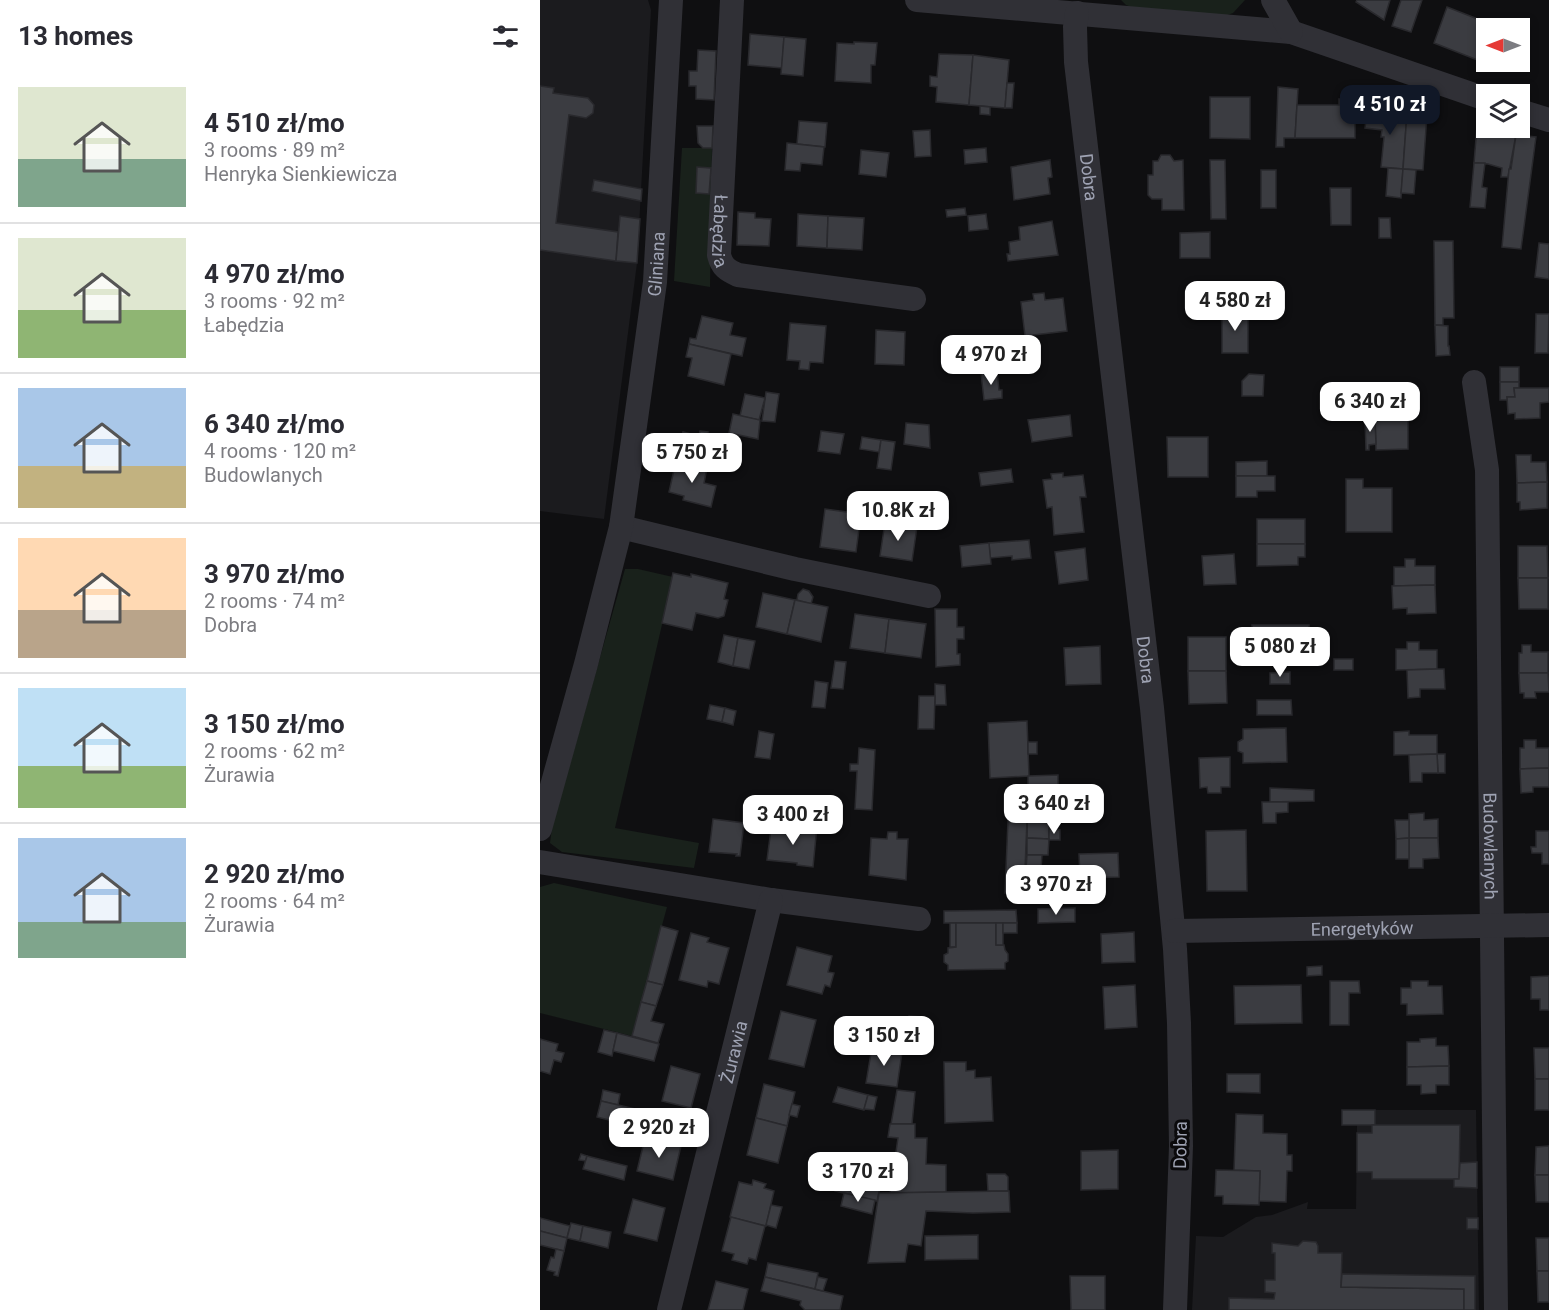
<!DOCTYPE html>
<meta charset="utf-8">
<style>
:root{--surface:#fff;--page:#f2f2f3;--text:#2b2b33;--muted:#7c7c81;--line:#e1e1e2;--accent:#111827}
body{margin:0;font-family:Roboto,sans-serif;background:var(--page);color:var(--text);height:100vh;display:flex;flex-direction:column;font-size:22px;white-space:nowrap}
*{box-sizing:border-box;margin:0}
p{font-size:20px;color:var(--muted)}
.icon{flex:none;width:33px;height:33px;fill:none;stroke:currentColor;stroke-width:2;stroke-linecap:round;stroke-linejoin:round}
.map{position:relative;flex:1;overflow:hidden}
.details{display:flex;flex-direction:column;background:var(--surface);width:540px}
.details>*{flex:none}
.needle{width:39px;rotate:270deg}
.fabs{position:absolute;left:936px;top:18px;display:grid;gap:12px}
.fabs a{display:grid;place-items:center;width:54px;height:54px;border-radius:0px;background:var(--surface);box-shadow:0 3px 9px #0003;font-size:30px}
.price{position:absolute;translate:-50% -51px;padding:0 14px;border-radius:12px;background:#fff;color:#222;font-size:20px;line-height:39px;filter:drop-shadow(0 2px 3px #0008)}
.price::after{content:'';position:absolute;left:50%;top:36px;width:18px;height:14px;margin-left:-9px;background:inherit;clip-path:polygon(0 0,100% 0,50% 100%)}
.price.current{background:var(--accent);color:#fff}
ul{padding:0;list-style:none}
li{display:flex;align-items:center;gap:18px;height:150px;padding:0 18px}
li+li{border-top:2px solid var(--line)}
li span{display:grid;place-items:center;flex:none;width:168px;height:120px;border-radius:0px;color:#555}
li>.icon{margin-inline-start:auto}
span .icon{width:72px;height:72px;fill:#fffc;stroke-width:1}
li b{font-size:26px}
h2{display:flex;justify-content:space-between;align-items:center;height:72px;padding:0 18px;font-size:26px}
main{display:flex;flex:1;min-height:0}
.map>svg:first-child{display:block}
.built{fill:#1b1b1e}
.green{fill:#19211b}
.building{fill:#3b3c41;stroke:#29292d;stroke-width:1.5}
.lines{fill:none;stroke-linecap:round;stroke-linejoin:round}
.minor{stroke:#303036;stroke-width:24}
.labels{text-anchor:middle;dominant-baseline:central;stroke-width:6;stroke-linejoin:round;paint-order:stroke}
.street-label{font-size:18px;fill:#9fa3b3;stroke:#0b0a0c}
</style>
<main>
<section class="details">
<h2>13 homes<svg class="icon" aria-label="filters" viewBox="0 0 24 24"><path d="M4 7h16M4 17h16"/><circle cx="9" cy="7" r="2"/><circle cx="15" cy="17" r="2"/></svg></h2>
<ul>
<li><span style="background:linear-gradient(#dfe7d0 60%,#7fa58c 0)"><svg class="icon" aria-label="home" viewBox="0 0 24 24"><path d="M3 11l9-7 9 7M6 9v11h12V9"/></svg></span><div><b>4 510 zł/mo</b><p>3 rooms · 89 m²</p><p>Henryka Sienkiewicza</p></div></li>
<li><span style="background:linear-gradient(#dfe7d0 60%,#8fb573 0)"><svg class="icon" aria-label="home" viewBox="0 0 24 24"><path d="M3 11l9-7 9 7M6 9v11h12V9"/></svg></span><div><b>4 970 zł/mo</b><p>3 rooms · 92 m²</p><p>Łabędzia</p></div></li>
<li><span style="background:linear-gradient(#a9c7e8 65%,#c2b280 0)"><svg class="icon" aria-label="home" viewBox="0 0 24 24"><path d="M3 11l9-7 9 7M6 9v11h12V9"/></svg></span><div><b>6 340 zł/mo</b><p>4 rooms · 120 m²</p><p>Budowlanych</p></div></li>
<li><span style="background:linear-gradient(#ffd9b3 60%,#b9a48a 0)"><svg class="icon" aria-label="home" viewBox="0 0 24 24"><path d="M3 11l9-7 9 7M6 9v11h12V9"/></svg></span><div><b>3 970 zł/mo</b><p>2 rooms · 74 m²</p><p>Dobra</p></div></li>
<li><span style="background:linear-gradient(#bfe0f5 65%,#8fb573 0)"><svg class="icon" aria-label="home" viewBox="0 0 24 24"><path d="M3 11l9-7 9 7M6 9v11h12V9"/></svg></span><div><b>3 150 zł/mo</b><p>2 rooms · 62 m²</p><p>Żurawia</p></div></li>
<li><span style="background:linear-gradient(#a9c7e8 70%,#7fa58c 0)"><svg class="icon" aria-label="home" viewBox="0 0 24 24"><path d="M3 11l9-7 9 7M6 9v11h12V9"/></svg></span><div><b>2 920 zł/mo</b><p>2 rooms · 64 m²</p><p>Żurawia</p></div></li>
</ul>
</section>
<div class="map">
<svg width="1009" height="1310" viewBox="0 0 1009 1310">
<rect width="100%" height="100%" fill="#0f0f11"/>
<g class="built">
<polygon points="0,0 108,0 111,10 97,263 64,519 0,511"/>
<polygon points="802,1110 936,1110 939,1310 652,1310 656,1236 683,1237 716,1217 732,1215 768,1202 767,1209 816,1209 817,1125 802,1125"/>
</g>
<g class="green">
<polygon points="581,0 705,0 693,13 685,16 594,8 586,5"/>
<polygon points="142,148 172,148 170,287 134,281"/>
<polygon points="85,569 98,569 133,577 75,828 159,843 154,868 22,852 10,843 12,828"/>
<polygon points="14,883 127,907 92,1036 0,1013 0,887"/>
</g>
<g class="building">
<polygon points="817,0 850,0 844,20 816,2"/>
<polygon points="861,0 882,0 871,32 852,26"/>
<polygon points="907,7 953,25 952,28 946,28 946,43 940,61 894,43"/>
<polygon points="210,34 244,37 242,68 208,65"/>
<polygon points="244,37 266,39 263,76 241,74"/>
<polygon points="314,42 337,43 335,65 331,65 331,83 295,81 297,43 314,44"/>
<polygon points="158,50 176,51 174,100 156,99 156,86 149,86 149,71 157,71"/>
<polygon points="399,54 433,55 429,105 396,102 397,87 390,86 390,76 397,77"/>
<polygon points="433,55 469,60 465,108 429,105"/>
<polygon points="467,83 474,83 472,108 465,108"/>
<polygon points="0,86 14,88 13,93 48,98 54,105 53,113 46,118 29,115 16,223 78,232 76,261 0,250"/>
<polygon points="738,87 758,89 755,138 744,138 744,147 736,147"/>
<polygon points="670,97 710,97 710,139 670,138"/>
<polygon points="799,99 805,99 805,105 815,105 815,138 755,138 757,105 799,105"/>
<polygon points="440,106 450,107 450,115 440,114"/>
<polygon points="827,110 867,113 863,169 841,167 844,137 841,137 842,130 825,128"/>
<polygon points="867,113 887,115 883,170 863,169"/>
<polygon points="259,121 287,123 285,147 257,144"/>
<polygon points="157,126 173,126 172,148 163,148 158,143"/>
<polygon points="937,126 976,135 968,177 961,177 962,168 948,164 934,163"/>
<polygon points="390,130 391,156 375,157 373,131"/>
<polygon points="976,135 996,137 981,249 962,247 969,169 971,169"/>
<polygon points="247,143 284,147 282,165 261,163 260,171 245,170"/>
<polygon points="446,148 447,162 425,164 424,150"/>
<polygon points="321,150 349,153 346,177 319,174"/>
<polygon points="621,155 630,155 634,161 643,160 644,210 622,210 622,199 612,199 608,195 608,175 613,175 613,161 618,161"/>
<polygon points="510,160 512,177 508,178 510,194 474,200 471,167"/>
<polygon points="670,160 685,160 686,219 671,219"/>
<polygon points="934,163 945,163 942,187 947,188 945,208 930,207"/>
<polygon points="157,167 171,168 169,194 156,193"/>
<polygon points="848,168 863,169 861,198 846,196"/>
<polygon points="863,169 876,170 874,194 861,193"/>
<rect x="721" y="170" width="15" height="38"/>
<polygon points="54,180 102,189 101,201 52,191"/>
<polygon points="790,188 811,188 811,225 791,225"/>
<polygon points="425,208 426,215 407,217 406,210"/>
<polygon points="198,212 215,213 215,218 231,219 229,246 197,245"/>
<polygon points="258,214 288,216 287,248 257,246"/>
<polygon points="446,214 448,229 429,231 428,216"/>
<polygon points="80,216 100,219 97,263 76,261"/>
<polygon points="288,216 324,218 322,250 287,248"/>
<polygon points="839,218 850,218 851,238 839,238"/>
<polygon points="512,221 518,255 468,261 467,254 470,254 469,242 480,240 479,227"/>
<polygon points="670,232 670,258 640,258 640,233"/>
<polygon points="894,241 913,241 914,318 903,318 903,325 895,325"/>
<polygon points="999,243 1009,244 1009,279 995,277"/>
<polygon points="504,293 505,300 523,298 527,331 485,336 481,302 494,300 493,294"/>
<polygon points="708,310 708,353 682,353 682,311"/>
<polygon points="996,314 1009,314 1008,353 995,353"/>
<polygon points="162,316 193,323 190,335 206,338 202,356 149,344 150,338 156,339"/>
<polygon points="250,323 286,326 283,363 270,362 269,370 259,369 260,361 247,360"/>
<polygon points="895,325 908,326 908,346 909,346 910,355 896,356"/>
<polygon points="336,330 365,332 364,365 335,364"/>
<polygon points="149,344 191,354 184,385 148,376 152,358 146,357"/>
<rect x="960" y="367" width="19" height="15"/>
<polygon points="457,372 459,390 462,390 462,398 444,400 441,373"/>
<polygon points="709,374 724,375 723,396 702,396 702,381"/>
<polygon points="960,382 979,382 979,388 974,388 975,397 967,397 968,400 960,400"/>
<polygon points="974,388 1009,388 1009,402 1000,403 1000,418 975,419 975,413 968,414 967,397 975,397"/>
<polygon points="226,392 239,394 235,422 222,421"/>
<polygon points="205,394 225,398 219,420 200,416"/>
<polygon points="193,414 220,420 218,439 189,433"/>
<polygon points="530,415 532,436 492,442 488,420"/>
<polygon points="868,419 868,449 836,450 835,420"/>
<polygon points="825,420 835,420 836,444 829,445 829,450 826,450"/>
<polygon points="366,423 389,425 390,448 364,444"/>
<polygon points="160,431 168,432 167,438 174,440 167,468 136,461 143,432 159,436"/>
<polygon points="281,431 304,434 300,454 278,451"/>
<polygon points="322,437 341,440 339,452 320,449"/>
<polygon points="627,437 668,437 668,477 628,477"/>
<polygon points="341,440 355,442 351,470 337,468"/>
<polygon points="976,455 991,455 991,462 1006,462 1007,482 977,483"/>
<polygon points="136,461 167,468 164,483 176,486 171,507 143,500 144,496 129,492"/>
<polygon points="727,461 727,476 696,476 696,462"/>
<polygon points="471,469 473,482 441,486 439,473"/>
<polygon points="523,473 523,477 543,475 546,497 540,497 544,532 514,535 512,507 507,508 503,480 512,479 511,474"/>
<polygon points="696,476 735,476 735,491 717,491 717,497 696,497"/>
<polygon points="806,479 823,479 823,488 852,488 852,532 806,532"/>
<polygon points="1007,482 1007,508 980,510 980,502 977,502 977,483"/>
<polygon points="285,509 321,514 316,552 280,547"/>
<rect x="717" y="519" width="48" height="25"/>
<polygon points="345,522 377,527 372,561 340,556"/>
<polygon points="489,540 491,558 472,560 472,556 450,558 449,543"/>
<polygon points="449,543 451,564 422,567 420,546"/>
<polygon points="717,544 765,544 765,557 758,557 758,565 717,566"/>
<polygon points="978,546 1007,546 1008,578 978,578"/>
<polygon points="545,548 548,580 519,584 515,552"/>
<polygon points="694,554 696,584 664,585 662,556"/>
<polygon points="865,559 875,559 875,566 895,566 895,585 854,586 854,567 865,567"/>
<polygon points="133,573 151,577 151,574 188,583 184,599 188,600 184,616 178,618 156,613 152,630 122,623"/>
<polygon points="978,578 1008,578 1008,609 979,609"/>
<polygon points="895,585 896,613 867,614 867,608 853,609 852,586"/>
<polygon points="263,589 269,591 273,597 271,604 257,600 258,594"/>
<polygon points="223,593 255,600 247,634 216,627"/>
<polygon points="255,600 288,607 281,642 247,634"/>
<polygon points="395,609 417,609 417,627 424,627 424,639 417,639 417,654 420,654 420,665 396,667"/>
<polygon points="315,614 349,619 345,653 310,648"/>
<polygon points="349,619 386,624 381,658 345,653"/>
<polygon points="712,625 769,625 770,647 743,647 743,640 713,640"/>
<polygon points="184,635 198,638 193,666 178,662"/>
<rect x="648" y="637" width="38" height="34"/>
<polygon points="198,638 215,641 209,669 193,666"/>
<polygon points="867,642 879,642 879,650 897,650 897,669 856,670 856,649 867,649"/>
<polygon points="982,645 991,645 991,652 1008,652 1008,673 979,673 979,653 982,653"/>
<polygon points="560,646 561,684 526,685 524,648"/>
<rect x="794" y="659" width="19" height="11"/>
<polygon points="295,661 306,662 303,689 291,688"/>
<polygon points="897,669 904,669 905,689 880,689 880,697 868,698 867,670"/>
<polygon points="648,671 686,671 687,703 649,704"/>
<polygon points="750,672 750,684 730,684 730,673"/>
<polygon points="979,673 1008,673 1009,692 995,692 996,698 984,698 984,693 980,693"/>
<polygon points="275,681 288,683 285,708 272,707"/>
<polygon points="395,684 405,685 406,705 395,705"/>
<polygon points="379,696 395,696 394,729 378,729"/>
<polygon points="717,700 751,700 752,715 717,715"/>
<polygon points="170,705 185,708 182,722 167,719"/>
<polygon points="185,708 196,711 193,725 182,722"/>
<polygon points="487,721 489,776 450,778 448,723"/>
<polygon points="746,728 747,762 703,763 703,753 698,751 698,742 703,739 703,729"/>
<polygon points="219,731 234,734 230,759 215,757"/>
<polygon points="869,731 869,735 897,735 897,754 854,755 854,732"/>
<polygon points="984,740 996,740 996,748 1009,748 1009,768 980,769 980,748 984,748"/>
<rect x="488" y="742" width="9" height="12"/>
<polygon points="319,748 335,750 332,810 315,809 317,771 310,771 310,764 318,764"/>
<polygon points="897,754 905,754 905,773 898,773"/>
<polygon points="897,754 898,773 882,773 882,782 870,782 869,755"/>
<polygon points="690,757 690,787 681,787 681,793 668,793 667,787 660,788 659,758"/>
<polygon points="1009,768 1009,787 993,787 993,792 981,793 980,769"/>
<polygon points="518,775 518,788 488,786 488,776"/>
<polygon points="488,786 510,786 509,839 487,838"/>
<polygon points="730,788 774,790 774,801 730,802"/>
<polygon points="469,796 488,796 484,894 465,893"/>
<polygon points="722,802 748,802 748,812 736,813 736,823 723,823"/>
<polygon points="884,813 884,820 898,819 898,838 869,838 869,814"/>
<polygon points="173,819 204,823 200,856 196,856 197,854 169,852"/>
<polygon points="855,820 869,820 869,838 856,839"/>
<polygon points="262,825 277,826 273,867 257,865 257,863 227,860 231,829 262,833"/>
<polygon points="509,829 520,830 520,840 509,840"/>
<polygon points="706,830 707,891 667,891 666,831"/>
<polygon points="996,831 1009,831 1009,864 1002,864 1002,853 992,853 991,847 996,847"/>
<polygon points="348,832 357,832 357,839 368,839 366,880 329,875 331,838 347,839"/>
<polygon points="487,838 509,839 508,855 487,855"/>
<polygon points="869,838 898,838 899,858 883,859 883,868 869,868"/>
<polygon points="869,838 869,859 856,859 856,839"/>
<polygon points="578,853 579,877 540,878 539,854"/>
<polygon points="487,855 502,855 500,882 485,882"/>
<polygon points="535,908 535,922 498,923 498,909"/>
<polygon points="476,910 477,923 404,923 404,911"/>
<rect x="410" y="923" width="6" height="24"/>
<polygon points="416,923 456,923 456,945 464,945 465,950 468,954 468,961 465,963 465,969 408,970 408,965 404,962 404,955 408,953 408,948 416,947"/>
<rect x="456" y="923" width="7" height="22"/>
<rect x="463" y="923" width="14" height="10"/>
<polygon points="121,926 138,931 123,985 107,981"/>
<polygon points="594,932 595,962 562,963 561,934"/>
<polygon points="151,933 169,938 167,942 189,948 179,984 168,981 167,987 139,980"/>
<polygon points="257,947 292,956 288,972 294,973 290,987 285,985 282,994 247,985"/>
<polygon points="782,966 782,975 767,976 767,967"/>
<polygon points="1009,976 1009,1010 1000,1010 1000,999 991,999 991,977"/>
<polygon points="107,981 123,985 116,1006 101,1002"/>
<polygon points="790,981 819,981 820,993 809,993 809,1025 790,1025"/>
<polygon points="871,981 888,981 888,986 902,986 903,1014 867,1015 867,1004 861,1004 861,988 871,988"/>
<polygon points="595,985 597,1027 565,1029 563,987"/>
<polygon points="761,985 762,1023 695,1024 694,986"/>
<polygon points="101,1002 116,1006 111,1021 124,1024 118,1043 92,1036"/>
<polygon points="241,1011 276,1020 264,1067 229,1059"/>
<polygon points="369,1016 383,1017 380,1038 367,1036"/>
<polygon points="64,1030 77,1033 72,1056 58,1052"/>
<polygon points="77,1033 119,1044 114,1061 73,1051"/>
<polygon points="896,1038 896,1046 908,1046 909,1066 867,1067 867,1042 880,1042 880,1039"/>
<polygon points="0,1039 18,1044 16,1051 24,1053 21,1062 14,1060 10,1074 0,1071"/>
<polygon points="332,1047 362,1052 357,1087 326,1083"/>
<polygon points="994,1048 1009,1048 1009,1079 995,1079"/>
<polygon points="404,1062 426,1062 426,1071 435,1070 435,1078 451,1077 453,1121 405,1123"/>
<polygon points="131,1066 160,1074 151,1108 122,1101"/>
<polygon points="909,1066 909,1085 896,1085 896,1093 881,1094 881,1085 867,1085 867,1067"/>
<polygon points="687,1074 720,1074 720,1093 687,1092"/>
<rect x="995" y="1079" width="14" height="31"/>
<polygon points="224,1084 255,1092 247,1126 216,1118"/>
<polygon points="298,1087 328,1095 324,1110 293,1102"/>
<polygon points="63,1090 80,1094 78,1105 61,1101"/>
<polygon points="357,1090 375,1092 372,1124 351,1124"/>
<polygon points="328,1095 337,1097 334,1110 324,1109"/>
<polygon points="61,1101 100,1110 92,1142 69,1136 73,1121 57,1117"/>
<polygon points="252,1104 260,1106 257,1117 249,1115"/>
<rect x="802" y="1110" width="33" height="15"/>
<polygon points="696,1114 723,1115 723,1133 747,1134 747,1155 752,1155 752,1171 747,1171 746,1202 719,1201 720,1171 694,1170"/>
<polygon points="216,1118 247,1126 238,1163 207,1155"/>
<polygon points="350,1124 375,1124 375,1138 387,1138 386,1164 406,1165 406,1192 350,1193 358,1138 348,1137"/>
<polygon points="832,1125 920,1125 919,1179 832,1179 832,1172 817,1172 817,1133 832,1133"/>
<polygon points="105,1138 141,1146 133,1180 97,1171"/>
<polygon points="1009,1146 1009,1175 995,1175 996,1147"/>
<polygon points="578,1150 578,1189 541,1190 541,1151"/>
<polygon points="41,1154 47,1156 46,1161 39,1160"/>
<polygon points="47,1156 87,1166 84,1180 43,1169"/>
<polygon points="937,1162 937,1188 914,1187 914,1179 919,1179 920,1163"/>
<polygon points="676,1170 720,1171 719,1205 683,1204 683,1196 675,1196"/>
<polygon points="300,1171 324,1178 320,1197 295,1191"/>
<polygon points="447,1174 465,1174 468,1177 468,1191 448,1191"/>
<polygon points="995,1175 1009,1175 1009,1202 996,1202"/>
<polygon points="213,1180 226,1184 224,1188 234,1191 226,1226 190,1217 199,1182 212,1185"/>
<polygon points="323,1183 340,1187 337,1201 320,1197"/>
<polygon points="469,1191 470,1212 433,1213 386,1211 381,1246 368,1244 365,1262 328,1263 339,1193"/>
<polygon points="304,1193 335,1200 332,1214 301,1206"/>
<polygon points="93,1199 125,1208 117,1241 84,1233"/>
<polygon points="231,1205 242,1207 236,1228 226,1225"/>
<polygon points="191,1217 225,1226 216,1260 209,1258 207,1264 192,1260 194,1254 182,1251"/>
<polygon points="0,1218 30,1226 27,1238 0,1231"/>
<rect x="927" y="1218" width="11" height="11"/>
<polygon points="31,1223 43,1226 40,1241 27,1238"/>
<polygon points="43,1226 71,1232 68,1248 40,1241"/>
<polygon points="0,1231 27,1238 24,1251 0,1245"/>
<polygon points="438,1235 438,1259 385,1260 385,1236"/>
<polygon points="996,1238 1009,1238 1009,1271 997,1271"/>
<polygon points="763,1241 776,1242 778,1246 778,1253 802,1253 801,1287 924,1289 924,1310 689,1310 689,1298 734,1299 735,1293 725,1292 725,1280 735,1280 735,1253 732,1253 732,1243 758,1246"/>
<polygon points="16,1249 24,1251 18,1276 14,1275 15,1272 7,1270 11,1257 14,1258"/>
<polygon points="228,1263 278,1273 275,1289 225,1277"/>
<polygon points="997,1271 1009,1271 1009,1302 998,1302"/>
<polygon points="802,1274 935,1276 935,1310 924,1310 924,1289 801,1287"/>
<polygon points="530,1276 565,1276 565,1310 531,1310"/>
<polygon points="225,1277 303,1296 300,1310 265,1310 260,1305 261,1301 221,1291"/>
<polygon points="278,1277 287,1279 283,1291 275,1289"/>
<polygon points="176,1281 208,1289 203,1310 168,1310"/>
</g>
<g class="lines">
<g class="minor">
<path id="s1" d="M192,0L179,255C182,267 187,270 198,275L374,299"/>
<polyline points="377,0 751,32 946,99"/>
<polyline points="733,0 751,32"/>
<path id="s2" d="M537,13L535,27L536,62L612,708L635,949L639,1023L641,1146L635,1310"/>
<polyline points="980,111 1009,120"/>
<path id="s3" d="M934,382L947,470L956,1310"/>
<polyline points="81,527 255,569 389,596"/>
<path id="s4" d="M0,829L46,664L81,527L115,282L131,0"/>
<polyline points="0,862 231,900 379,919"/>
<path id="s5" d="M634,931L1009,925"/>
<path id="s6" d="M129,1310L231,900"/>
</g>
</g>
<g class="labels">
<g class="street-label">
<text stroke="none"><textPath href="#s2" startOffset="165">Dobra</textPath></text>
<text stroke="none"><textPath href="#s1" startOffset="231">Łabędzia</textPath></text>
<text stroke="none"><textPath href="#s4" startOffset="578">Gliniana</textPath></text>
<text stroke="none"><textPath href="#s2" startOffset="651">Dobra</textPath></text>
<text stroke="none"><textPath href="#s3" startOffset="465">Budowlanych</textPath></text>
<text stroke="none"><textPath href="#s5" startOffset="188">Energetyków</textPath></text>
<text stroke="none"><textPath href="#s6" startOffset="266">Żurawia</textPath></text>
<text transform="translate(640 1145) rotate(-89)">Dobra</text>
</g>
</g>
</svg>
<div class="fabs">
<a><svg class="needle" viewBox="-14 -14 28 28"><path d="M0-13l5 13h-10z" fill="#e53935"/><path d="M0 13l5-13h-10z" fill="#7c7c81"/></svg></a>
<a><svg class="icon" aria-label="layers" viewBox="0 0 24 24"><path d="M12 4l9 5-9 5-9-5zM3 14l9 5 9-5"/></svg></a>
</div>
<b class="price current" style="left:850px;top:136px">4 510 zł</b>
<b class="price" style="left:695px;top:332px">4 580 zł</b>
<b class="price" style="left:451px;top:386px">4 970 zł</b>
<b class="price" style="left:830px;top:433px">6 340 zł</b>
<b class="price" style="left:152px;top:484px">5 750 zł</b>
<b class="price" style="left:358px;top:542px">10.8K zł</b>
<b class="price" style="left:740px;top:678px">5 080 zł</b>
<b class="price" style="left:514px;top:835px">3 640 zł</b>
<b class="price" style="left:253px;top:846px">3 400 zł</b>
<b class="price" style="left:516px;top:916px">3 970 zł</b>
<b class="price" style="left:344px;top:1067px">3 150 zł</b>
<b class="price" style="left:119px;top:1159px">2 920 zł</b>
<b class="price" style="left:318px;top:1203px">3 170 zł</b>
</div>
</main>
